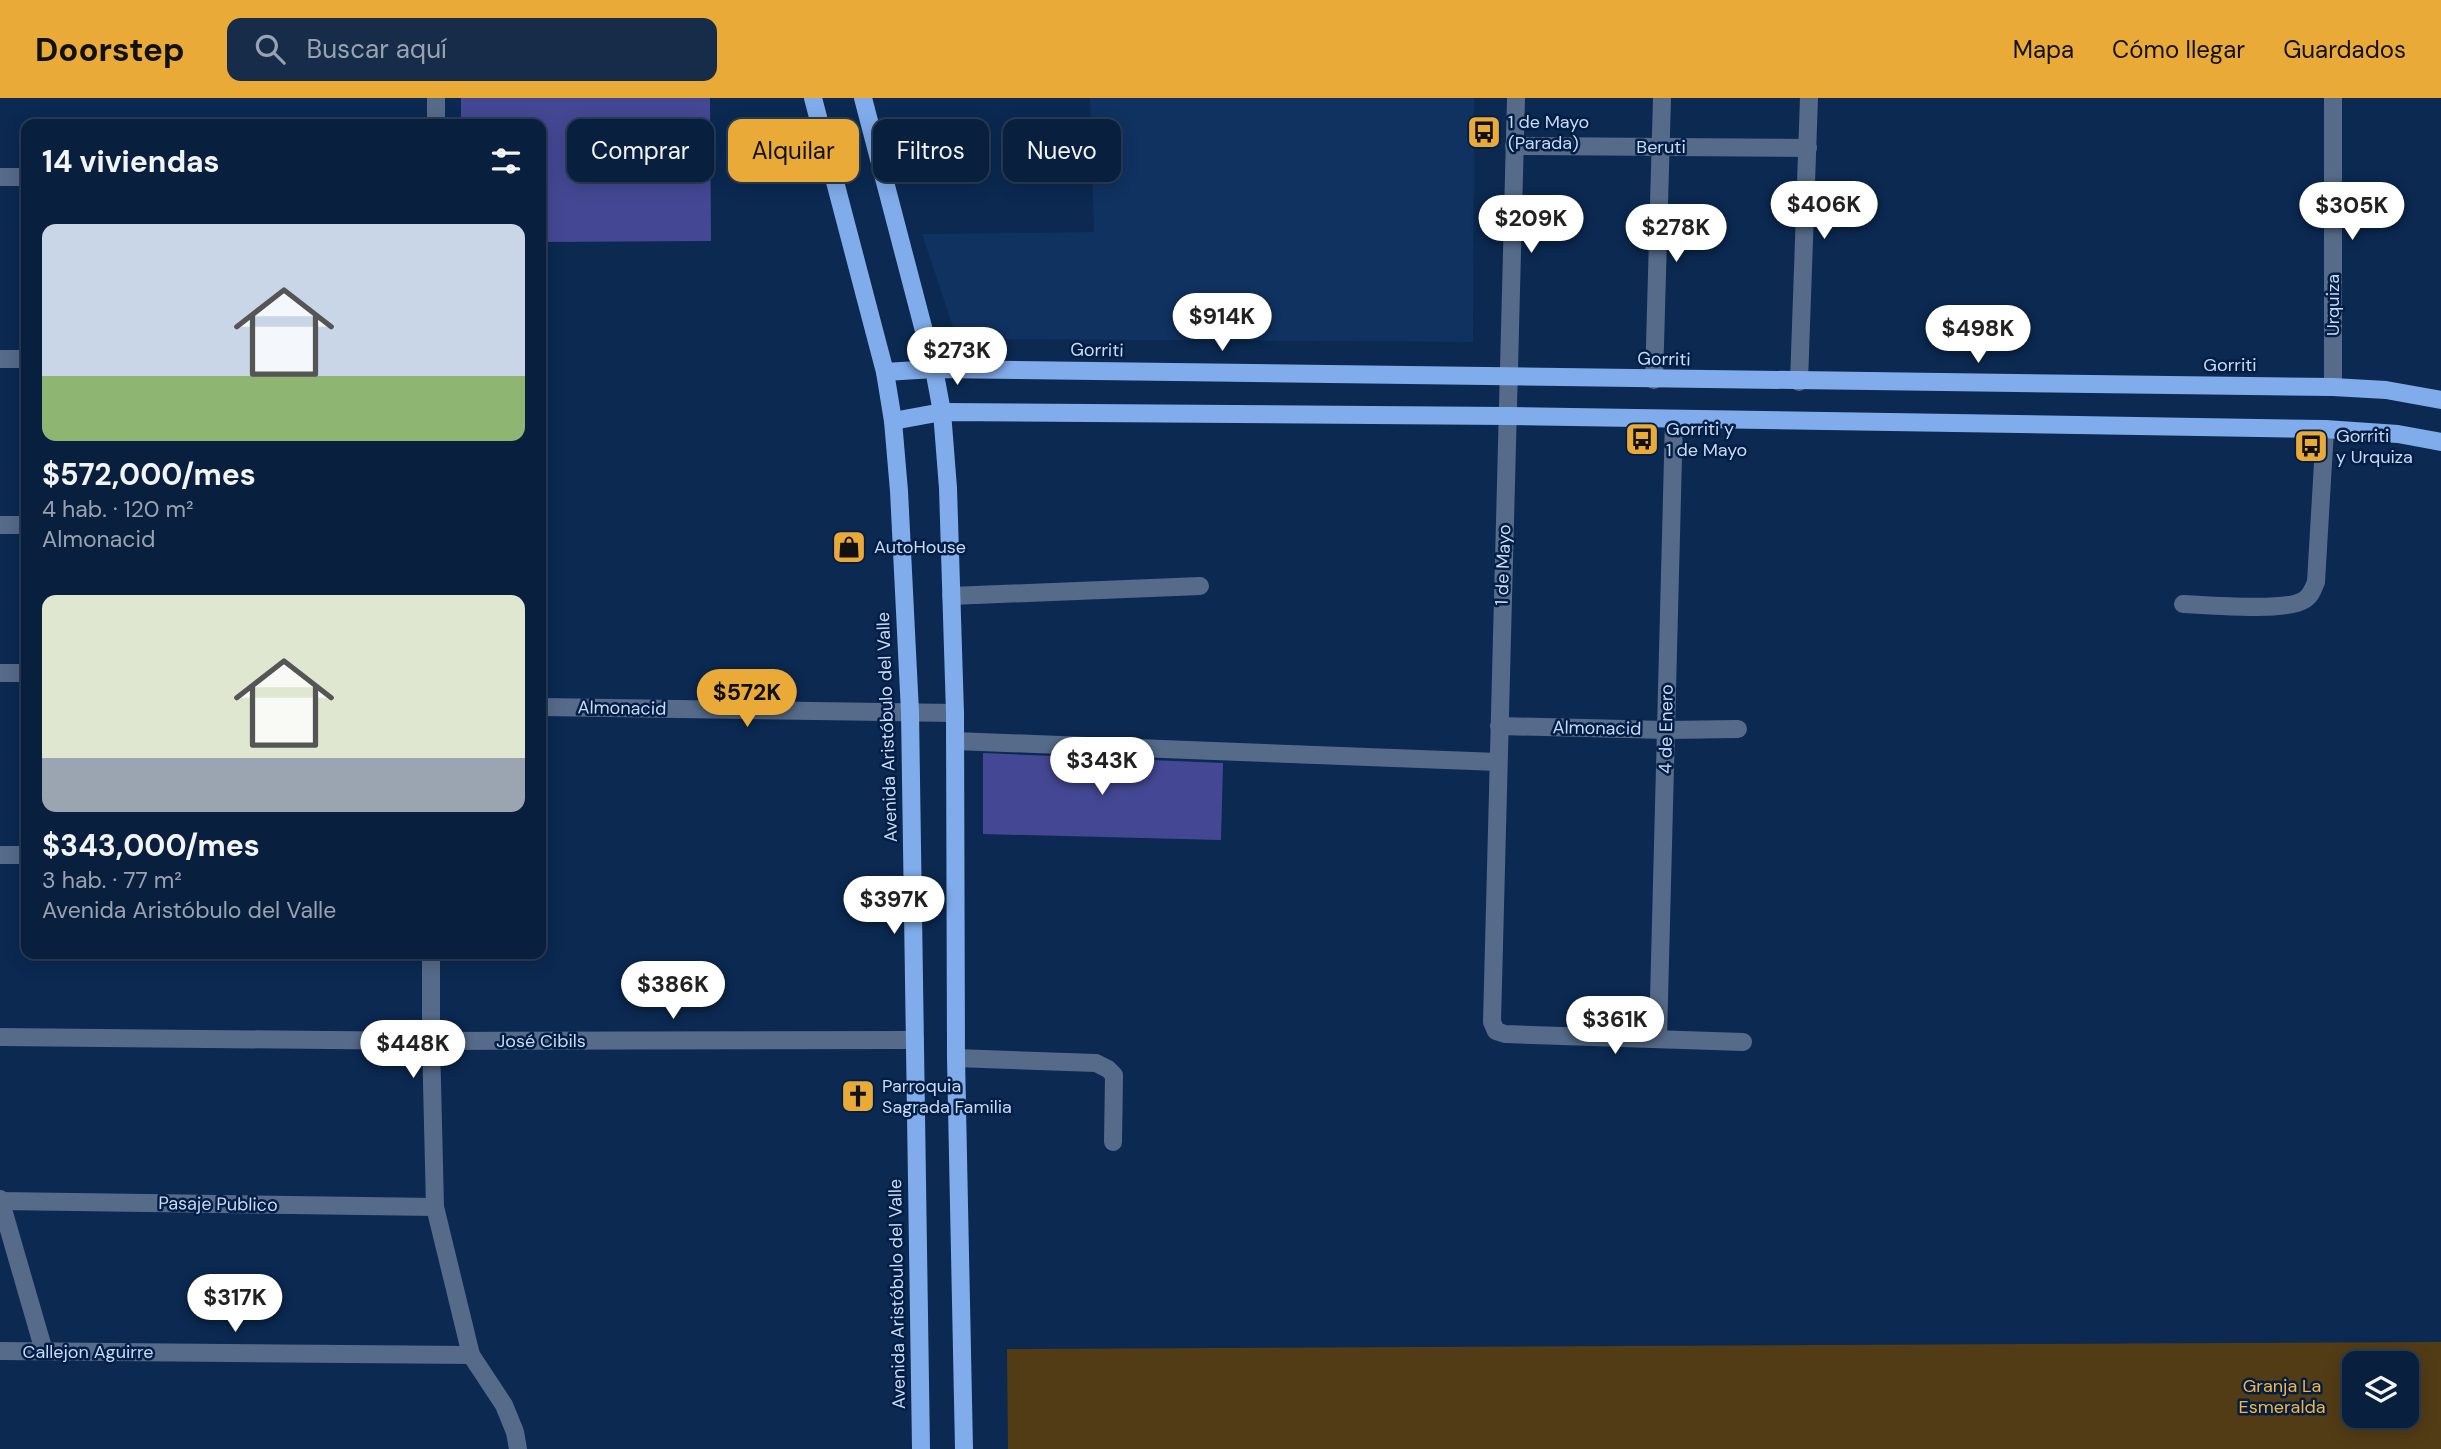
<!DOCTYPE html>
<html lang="es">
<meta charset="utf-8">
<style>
:root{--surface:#081f3d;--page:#162c48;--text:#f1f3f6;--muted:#98a2b0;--line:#293d57;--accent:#eaaa38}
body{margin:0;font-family:"DM Sans",sans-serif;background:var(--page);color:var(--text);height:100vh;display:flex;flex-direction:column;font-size:26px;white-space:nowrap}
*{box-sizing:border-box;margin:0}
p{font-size:23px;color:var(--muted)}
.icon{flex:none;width:38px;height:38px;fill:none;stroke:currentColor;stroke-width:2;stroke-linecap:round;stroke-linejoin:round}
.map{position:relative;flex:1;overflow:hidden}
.side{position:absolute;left:21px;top:21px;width:525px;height:840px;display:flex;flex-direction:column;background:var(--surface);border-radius:14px;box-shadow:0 4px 18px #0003,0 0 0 2px var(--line)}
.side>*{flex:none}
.hud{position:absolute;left:567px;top:21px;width:665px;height:63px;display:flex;gap:14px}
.fabs{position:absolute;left:2342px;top:1253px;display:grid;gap:14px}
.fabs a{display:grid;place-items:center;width:77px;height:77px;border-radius:14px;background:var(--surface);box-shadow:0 4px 18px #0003,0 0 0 2px var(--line);font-size:35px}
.price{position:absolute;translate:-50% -60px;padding:0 16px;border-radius:24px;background:#fff;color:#222;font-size:23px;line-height:46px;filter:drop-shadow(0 2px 4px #0008)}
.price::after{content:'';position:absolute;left:50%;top:42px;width:21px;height:16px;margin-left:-10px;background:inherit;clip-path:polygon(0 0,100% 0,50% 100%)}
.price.on{background:var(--accent);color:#111}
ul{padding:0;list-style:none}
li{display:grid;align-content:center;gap:14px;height:371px;padding:0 21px}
li span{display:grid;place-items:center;height:217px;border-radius:14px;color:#555}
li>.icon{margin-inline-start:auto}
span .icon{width:126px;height:126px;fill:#fffc;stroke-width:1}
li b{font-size:30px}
h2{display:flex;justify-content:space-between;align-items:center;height:84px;padding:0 21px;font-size:30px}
.pill{padding:0 24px;border-radius:14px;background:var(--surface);box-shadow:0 4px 18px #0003,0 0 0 2px var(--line);font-size:24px;line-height:63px}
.pill.on{background:var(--accent);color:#111}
header{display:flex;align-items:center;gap:42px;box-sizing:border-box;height:98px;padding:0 35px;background:var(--accent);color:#111}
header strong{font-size:33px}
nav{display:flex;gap:38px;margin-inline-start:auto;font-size:24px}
.search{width:490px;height:63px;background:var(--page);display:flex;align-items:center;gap:18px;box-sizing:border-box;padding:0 24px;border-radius:14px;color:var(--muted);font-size:26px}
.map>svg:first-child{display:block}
.built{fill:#103261}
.green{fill:#523c16;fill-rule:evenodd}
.building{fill:#444894}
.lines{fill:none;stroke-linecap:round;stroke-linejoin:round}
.minor{stroke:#566b8a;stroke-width:18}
.major{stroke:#80aceb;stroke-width:18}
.labels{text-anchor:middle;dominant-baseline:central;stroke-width:5;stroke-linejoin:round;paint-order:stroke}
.poi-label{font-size:18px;fill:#c9dbf5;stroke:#021e46;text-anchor:start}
.street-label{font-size:18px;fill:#c9dbf5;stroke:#021e46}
.park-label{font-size:18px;fill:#f9b53a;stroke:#021e46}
</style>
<header>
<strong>Doorstep</strong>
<div class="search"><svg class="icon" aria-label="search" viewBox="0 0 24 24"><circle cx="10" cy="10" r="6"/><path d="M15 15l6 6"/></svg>Buscar aquí</div>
<nav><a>Mapa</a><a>Cómo llegar</a><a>Guardados</a></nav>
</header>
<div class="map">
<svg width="2441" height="1351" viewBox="0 0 2441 1351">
<rect width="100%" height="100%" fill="#0b2951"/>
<polygon class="built" points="1090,0 1474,0 1473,244 957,241 922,136 1094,134"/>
<path class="green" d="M2441,1244V1351H1008L1007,1251ZM2354,1265H2406V1318H2354Z"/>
<g class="building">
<polygon points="461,0 710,0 711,143 541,144 541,26 461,26"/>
<polygon points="983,655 1223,665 1221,742 983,736"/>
</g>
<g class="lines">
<g class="minor">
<polyline points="1516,0 1492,924 1496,933 1505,936 1743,944"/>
<polyline points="436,26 436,0"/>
<polyline points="1514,48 1808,50"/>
<polyline points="0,79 26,79"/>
<polyline points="0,261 26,261"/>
<polyline points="1654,282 1662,0"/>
<polyline points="1799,284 1809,0"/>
<polyline points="2333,289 2333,0"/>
<polyline points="0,427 26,427"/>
<polyline points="951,498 1200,488"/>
<path d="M2183,506C2207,507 2287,514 2304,502C2311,498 2313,491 2316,484L2325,331"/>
<polyline points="0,575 26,575"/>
<polyline points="541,609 955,615"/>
<polyline points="1499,628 1666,632 1738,631"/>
<polyline points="955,643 1498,664"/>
<polyline points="0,757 26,757"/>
<polyline points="431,856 431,943 435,1109 471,1257 504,1307 515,1334 518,1351"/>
<polyline points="0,939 431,943 915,942"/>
<polyline points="1658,940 1674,321"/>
<polyline points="956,960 1096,965 1108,971 1114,977 1113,1044"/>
<polyline points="0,1101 44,1253"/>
<polyline points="0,1103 435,1109"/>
<polyline points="0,1253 471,1257"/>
</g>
<g class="major">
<polyline points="813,0 885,274 893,323 899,393 910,614 921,1351"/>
<polyline points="863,0 934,271 942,314 948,390 955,615 956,960 964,1351"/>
<path d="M885,274L934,271C1400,276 1866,285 2333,289L2386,292L2441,302"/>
<polyline points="893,323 942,314 1508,318 2325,331 2398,336 2441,344"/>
</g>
</g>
<defs>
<g id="bus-square" transform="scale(1.75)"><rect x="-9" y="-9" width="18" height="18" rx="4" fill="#eaaa38" stroke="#021e46"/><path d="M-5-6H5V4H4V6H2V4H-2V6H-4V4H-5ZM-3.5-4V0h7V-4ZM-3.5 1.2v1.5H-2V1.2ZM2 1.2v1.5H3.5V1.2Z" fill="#111"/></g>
<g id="shop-square" transform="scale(1.75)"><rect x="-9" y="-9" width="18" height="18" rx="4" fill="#eaaa38" stroke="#021e46"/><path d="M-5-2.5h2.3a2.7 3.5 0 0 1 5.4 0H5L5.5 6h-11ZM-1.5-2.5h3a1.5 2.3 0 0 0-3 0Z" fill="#111"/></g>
<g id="church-square" transform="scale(1.75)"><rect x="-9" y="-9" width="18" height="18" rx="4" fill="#eaaa38" stroke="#021e46"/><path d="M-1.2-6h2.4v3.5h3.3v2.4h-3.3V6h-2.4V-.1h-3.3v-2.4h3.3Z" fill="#111"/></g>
</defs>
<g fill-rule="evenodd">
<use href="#bus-square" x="1484" y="34"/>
<use href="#bus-square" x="1642" y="341"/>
<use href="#bus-square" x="2311" y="348"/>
<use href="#shop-square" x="849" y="449"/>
<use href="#church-square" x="858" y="998"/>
</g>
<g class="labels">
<g class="poi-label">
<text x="1508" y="24">1 de Mayo<tspan x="1508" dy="21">(Parada)</tspan></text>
<text x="1666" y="331">Gorriti y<tspan x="1666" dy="21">1 de Mayo</tspan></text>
<text x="2336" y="338">Gorriti<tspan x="2336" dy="21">y Urquiza</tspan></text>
<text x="874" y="449">AutoHouse</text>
<text x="882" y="988">Parroquia<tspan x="882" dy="21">Sagrada Familia</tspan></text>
</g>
<g class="street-label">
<text x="1661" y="49">Beruti</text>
<text transform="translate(2333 207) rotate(-90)">Urquiza</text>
<text transform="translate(1097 252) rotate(1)">Gorriti</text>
<text transform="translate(1664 261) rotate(1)">Gorriti</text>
<text x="2230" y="267">Gorriti</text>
<text transform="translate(1503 467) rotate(-88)">1 de Mayo</text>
<text transform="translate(622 610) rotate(1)">Almonacid</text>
<text transform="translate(887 629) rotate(-92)">Avenida Aristóbulo del Valle</text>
<text transform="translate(1597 630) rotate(1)">Almonacid</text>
<text transform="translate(1666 631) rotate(-89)">4 de Enero</text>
<text x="541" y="943">José Cibils</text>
<text transform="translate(218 1106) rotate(1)">Pasaje Publico</text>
<text transform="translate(897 1196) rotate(-91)">Avenida Aristóbulo del Valle</text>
<text x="88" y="1254">Callejon Aguirre</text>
</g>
<g class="park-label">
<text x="2282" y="1288">Granja La<tspan x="2282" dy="21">Esmeralda</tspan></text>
</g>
</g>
</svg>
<div class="fabs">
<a><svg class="icon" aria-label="layers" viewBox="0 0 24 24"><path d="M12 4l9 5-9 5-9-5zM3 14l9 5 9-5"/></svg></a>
</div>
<b class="price" style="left:1824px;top:143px">$406K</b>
<b class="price" style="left:2352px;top:144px">$305K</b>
<b class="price" style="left:1531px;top:157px">$209K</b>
<b class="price" style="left:1676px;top:166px">$278K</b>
<b class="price" style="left:1222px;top:255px">$914K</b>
<b class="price" style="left:1978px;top:267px">$498K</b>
<b class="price" style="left:957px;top:289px">$273K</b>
<b class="price on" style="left:747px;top:631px">$572K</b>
<b class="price" style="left:1102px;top:699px">$343K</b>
<b class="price" style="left:894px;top:838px">$397K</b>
<b class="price" style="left:673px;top:923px">$386K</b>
<b class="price" style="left:1615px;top:958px">$361K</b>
<b class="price" style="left:413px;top:982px">$448K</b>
<b class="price" style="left:235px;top:1236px">$317K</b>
<div class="hud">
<a class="pill">Comprar</a>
<a class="pill on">Alquilar</a>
<a class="pill">Filtros</a>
<a class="pill">Nuevo</a>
</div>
<section class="side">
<h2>14 viviendas<svg class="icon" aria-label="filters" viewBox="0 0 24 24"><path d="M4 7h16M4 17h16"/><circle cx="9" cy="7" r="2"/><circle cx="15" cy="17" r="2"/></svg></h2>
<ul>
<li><span style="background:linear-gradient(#c9d6e8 70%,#8fb573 0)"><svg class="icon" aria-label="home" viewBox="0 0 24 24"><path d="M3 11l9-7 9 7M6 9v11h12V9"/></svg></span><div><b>$572,000/mes</b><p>4 hab. · 120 m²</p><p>Almonacid</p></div></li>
<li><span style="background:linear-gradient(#dfe7d0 75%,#9aa5b1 0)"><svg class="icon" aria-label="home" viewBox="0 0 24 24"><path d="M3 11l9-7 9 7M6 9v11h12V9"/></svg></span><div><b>$343,000/mes</b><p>3 hab. · 77 m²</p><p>Avenida Aristóbulo del Valle</p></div></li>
</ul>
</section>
</div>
